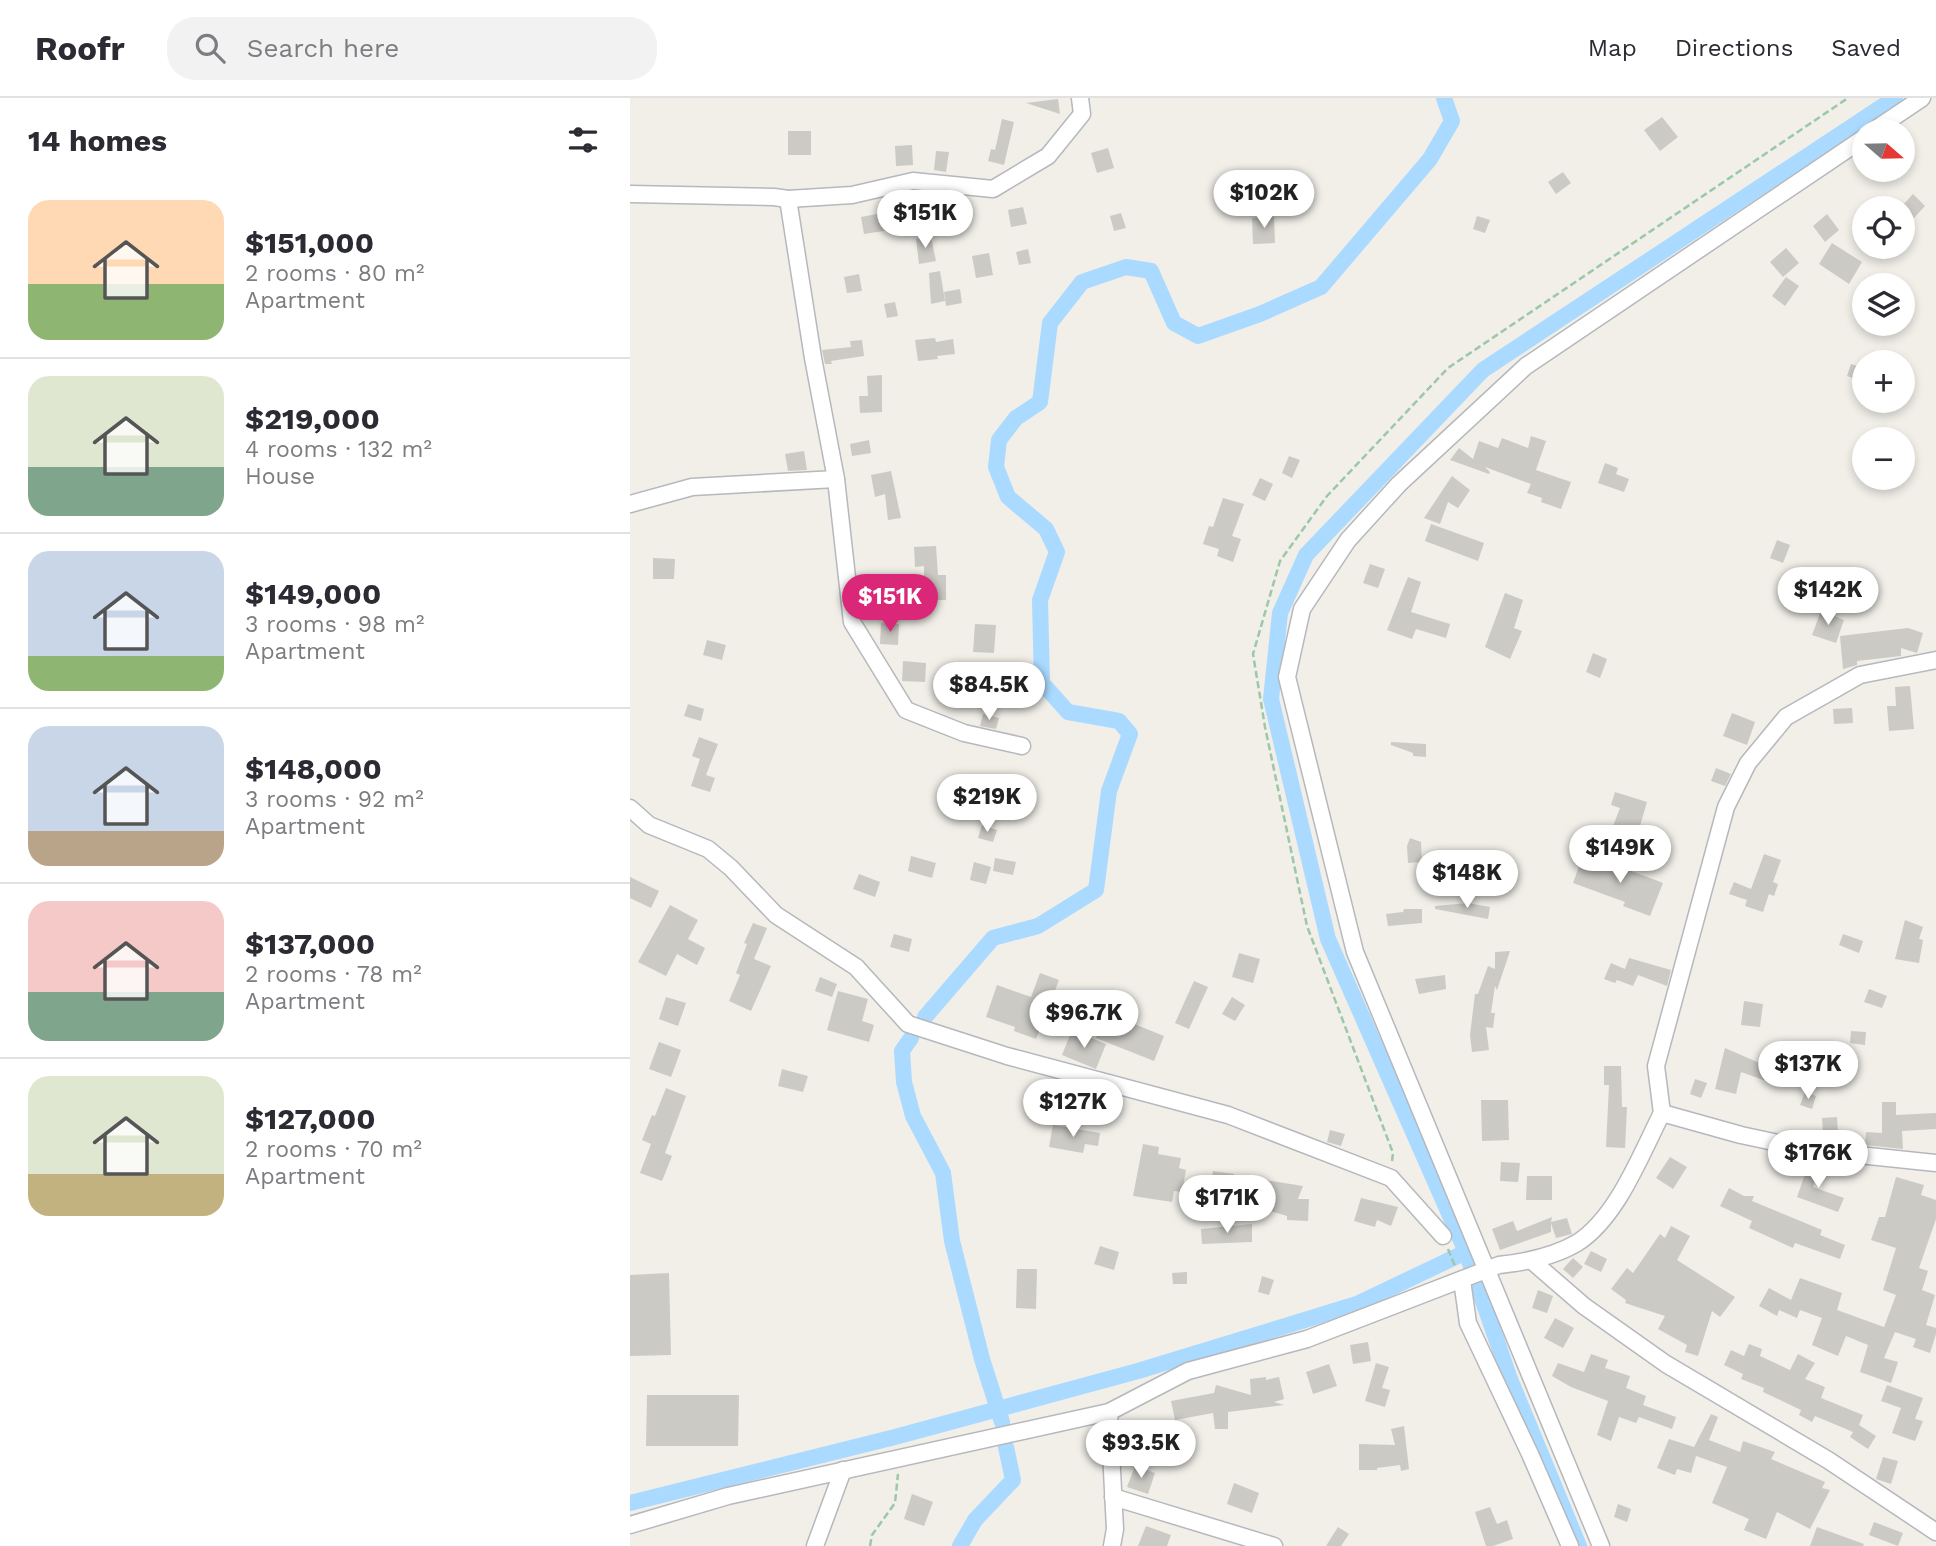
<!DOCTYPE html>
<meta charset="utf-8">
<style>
:root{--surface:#fff;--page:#f2f2f3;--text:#2b2b33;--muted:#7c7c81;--line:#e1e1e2;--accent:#db2777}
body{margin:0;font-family:"Work Sans",sans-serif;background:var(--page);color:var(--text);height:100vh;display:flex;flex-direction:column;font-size:26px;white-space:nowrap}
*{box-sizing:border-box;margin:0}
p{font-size:23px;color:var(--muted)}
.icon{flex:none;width:38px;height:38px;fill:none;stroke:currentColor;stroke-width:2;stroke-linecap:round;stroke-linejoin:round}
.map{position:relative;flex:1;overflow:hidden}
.details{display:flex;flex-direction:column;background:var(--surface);width:630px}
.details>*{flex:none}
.needle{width:46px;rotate:110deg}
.controls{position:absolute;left:1222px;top:21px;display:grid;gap:14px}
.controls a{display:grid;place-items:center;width:63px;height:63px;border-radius:50%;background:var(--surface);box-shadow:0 4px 10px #0003;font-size:35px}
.price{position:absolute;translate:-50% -60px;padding:0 16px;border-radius:24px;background:#fff;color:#222;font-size:23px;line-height:46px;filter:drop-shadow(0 2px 4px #0008)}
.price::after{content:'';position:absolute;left:50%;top:42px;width:21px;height:16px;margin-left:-10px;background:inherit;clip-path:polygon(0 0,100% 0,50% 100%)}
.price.selected{background:var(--accent);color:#fff}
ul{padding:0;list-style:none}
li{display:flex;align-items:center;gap:21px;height:175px;padding:0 28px}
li+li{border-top:2px solid var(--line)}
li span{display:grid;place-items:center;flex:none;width:196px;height:140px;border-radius:21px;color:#555}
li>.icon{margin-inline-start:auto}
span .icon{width:84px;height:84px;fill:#fffc;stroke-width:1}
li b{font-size:30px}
h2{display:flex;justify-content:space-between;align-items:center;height:84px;padding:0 28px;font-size:30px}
header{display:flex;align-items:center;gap:42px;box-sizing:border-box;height:98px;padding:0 35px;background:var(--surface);border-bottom:2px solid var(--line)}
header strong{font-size:33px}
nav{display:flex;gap:38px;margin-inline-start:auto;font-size:24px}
.search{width:490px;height:63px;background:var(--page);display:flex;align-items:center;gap:18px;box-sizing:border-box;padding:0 24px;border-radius:28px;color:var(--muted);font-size:26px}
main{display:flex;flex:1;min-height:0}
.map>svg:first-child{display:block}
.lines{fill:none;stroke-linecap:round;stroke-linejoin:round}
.canal{stroke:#aadaff;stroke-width:16}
.building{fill:#cccac5}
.street-casing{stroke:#b5b8bc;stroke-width:19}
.path{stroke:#9cc7a9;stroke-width:2.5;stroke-dasharray:7 3.5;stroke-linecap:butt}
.street{stroke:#fff;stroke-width:16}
</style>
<header>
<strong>Roofr</strong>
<div class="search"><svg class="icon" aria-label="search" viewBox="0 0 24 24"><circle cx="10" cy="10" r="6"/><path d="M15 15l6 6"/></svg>Search here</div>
<nav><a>Map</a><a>Directions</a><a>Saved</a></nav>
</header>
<main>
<section class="details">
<h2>14 homes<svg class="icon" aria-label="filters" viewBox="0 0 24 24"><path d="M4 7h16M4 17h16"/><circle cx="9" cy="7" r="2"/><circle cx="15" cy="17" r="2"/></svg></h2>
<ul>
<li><span style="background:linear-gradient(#ffd9b3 60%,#8fb573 0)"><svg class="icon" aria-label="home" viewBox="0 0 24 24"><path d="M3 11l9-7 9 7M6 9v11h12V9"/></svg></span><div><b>$151,000</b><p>2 rooms · 80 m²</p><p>Apartment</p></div></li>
<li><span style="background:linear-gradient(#dfe7d0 65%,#7fa58c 0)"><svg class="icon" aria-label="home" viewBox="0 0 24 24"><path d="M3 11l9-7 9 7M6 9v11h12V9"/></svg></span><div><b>$219,000</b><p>4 rooms · 132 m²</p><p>House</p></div></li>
<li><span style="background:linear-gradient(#c9d6e8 75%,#8fb573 0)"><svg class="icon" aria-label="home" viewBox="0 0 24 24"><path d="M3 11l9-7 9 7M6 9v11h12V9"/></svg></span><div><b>$149,000</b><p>3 rooms · 98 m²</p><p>Apartment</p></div></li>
<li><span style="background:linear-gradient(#c9d6e8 75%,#b9a48a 0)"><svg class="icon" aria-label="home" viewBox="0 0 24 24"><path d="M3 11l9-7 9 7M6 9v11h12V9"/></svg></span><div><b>$148,000</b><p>3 rooms · 92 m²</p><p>Apartment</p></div></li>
<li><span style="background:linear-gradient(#f6c9c9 65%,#7fa58c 0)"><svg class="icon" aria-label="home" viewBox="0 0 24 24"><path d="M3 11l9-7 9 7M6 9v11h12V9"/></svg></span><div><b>$137,000</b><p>2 rooms · 78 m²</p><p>Apartment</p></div></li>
<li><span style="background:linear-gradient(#dfe7d0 70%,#c2b280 0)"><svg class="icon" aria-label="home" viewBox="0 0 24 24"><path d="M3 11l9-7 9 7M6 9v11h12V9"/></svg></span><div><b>$127,000</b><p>2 rooms · 70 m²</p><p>Apartment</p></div></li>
</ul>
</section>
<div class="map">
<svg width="1306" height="1448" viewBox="0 0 1306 1448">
<rect width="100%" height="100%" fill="#f1efe8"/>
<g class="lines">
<g class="canal">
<polyline points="295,919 363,840 408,828 466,792 479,693 500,636 489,623 438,614 412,585 410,502 427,454 416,431 378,399 366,369 369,342 386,320 410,304 420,225 452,184 496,169 521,173 544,225 568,238 630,216 691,189 800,61 822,23 814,0"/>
<polyline points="281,940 272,953 274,984 283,1018 313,1075 322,1143 352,1261 372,1324"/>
<polyline points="0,1405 265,1339 508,1273 727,1206 836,1154"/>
<polyline points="330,1448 345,1422 383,1382 376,1349"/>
<polyline points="949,1448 880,1281 836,1154 698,841 641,601 650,515 676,457 853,272 1265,0"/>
</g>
</g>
<g class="building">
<polygon points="428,1 430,16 396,5"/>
<polygon points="1032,19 1048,39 1030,53 1014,32"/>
<polygon points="372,21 384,24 374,67 358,63 361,51 365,52"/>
<rect x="158" y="33" width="23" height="24"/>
<polygon points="282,47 283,67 266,68 265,48"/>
<polygon points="478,50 484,70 467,75 461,55"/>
<polygon points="306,53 319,54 316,74 304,72"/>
<polygon points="933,74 941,85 926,96 918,84"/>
<polygon points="1283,96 1295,108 1284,120 1271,109"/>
<polygon points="393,109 397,126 381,129 378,112"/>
<polygon points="258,114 260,132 234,136 231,119"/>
<polygon points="491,115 496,130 484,133 480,118"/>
<polygon points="1197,116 1209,132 1195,144 1183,128"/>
<polygon points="847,118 860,122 855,135 843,131"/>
<polygon points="644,119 645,145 623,146 622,120"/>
<polygon points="295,139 301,139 306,163 289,166 286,141"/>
<polygon points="1202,145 1232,164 1219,186 1189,166"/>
<polygon points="1156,150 1169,165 1153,179 1140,164"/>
<polygon points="398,151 401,165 389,167 386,154"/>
<polygon points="359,155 363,177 346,180 342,158"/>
<polygon points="310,173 315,203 301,206 299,175"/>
<polygon points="229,176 232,193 217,195 214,179"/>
<polygon points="1156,179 1169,188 1155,208 1142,198"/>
<polygon points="330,191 332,205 316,208 314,194"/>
<polygon points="265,204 268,218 257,220 254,206"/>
<polygon points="305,240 306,244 323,241 325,256 307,258 308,261 288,263 285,242"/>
<polygon points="232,242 234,258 201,263 202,266 195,266 192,252 221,249 220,243"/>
<polygon points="1221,266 1234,270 1234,284 1217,278"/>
<polygon points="252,277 252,314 230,315 229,298 238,298 237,278"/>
<polygon points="901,338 916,343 906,372 941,384 931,411 911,404 912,400 897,395 901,386 855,369 860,374 859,376 820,362 829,350 843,361 849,343 868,350 872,340 898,350"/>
<polygon points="239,342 241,355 222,358 220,346"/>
<polygon points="174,353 177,372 158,373 155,356"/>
<polygon points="659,358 670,362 662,380 652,375"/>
<polygon points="975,365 988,370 986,376 999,381 994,394 968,385"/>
<polygon points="261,373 271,420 258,422 255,396 245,399 241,377"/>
<polygon points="822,378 840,392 828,410 818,404 810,426 794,420"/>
<polygon points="630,380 643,386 635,403 622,397"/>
<polygon points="593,400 614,406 602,438 611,441 603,464 587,458 589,451 573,446 579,428 583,429"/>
<polygon points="801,426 854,445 848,463 795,443"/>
<polygon points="1147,442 1160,447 1153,465 1140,460"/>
<polygon points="306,448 308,477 316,477 316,502 294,502 294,468 285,469 284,449"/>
<polygon points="23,460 45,461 44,481 23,481"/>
<polygon points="740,466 755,471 748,490 733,485"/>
<polygon points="778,479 791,484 781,514 820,526 816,540 786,531 782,541 757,532"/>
<polygon points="875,495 893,502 884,530 892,533 880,561 855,549"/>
<polygon points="1191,513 1214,522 1206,545 1182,537"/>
<polygon points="251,525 269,526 268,547 250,546"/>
<polygon points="345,526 366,527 364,555 343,554"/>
<polygon points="1278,530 1293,535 1287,555 1271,550 1271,558 1227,563 1227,567 1213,571 1210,538"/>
<polygon points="77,542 96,547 92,562 73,557"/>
<polygon points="963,555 977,561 970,580 956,574"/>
<polygon points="273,563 296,565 295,584 272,583"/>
<polygon points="346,577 359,581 356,595 342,591"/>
<polygon points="1280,588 1284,631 1259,633 1257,608 1266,608 1265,589"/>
<polygon points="58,606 74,611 71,623 54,618"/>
<polygon points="1222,610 1223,625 1204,626 1203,611"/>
<polygon points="1102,615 1125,624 1117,647 1093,638"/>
<polygon points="353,616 369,620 366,631 350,628"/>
<polygon points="69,639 88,646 76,677 85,680 80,694 61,688 70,661 62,658"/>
<polygon points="761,644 796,646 796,659 783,658 783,655 761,647"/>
<polygon points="1086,670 1101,676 1095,688 1081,683"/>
<polygon points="336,690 358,695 354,712 332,707"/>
<polygon points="985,694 1017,704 1005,745 980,736 990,710 981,707"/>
<polygon points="352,727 367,732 363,744 348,740"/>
<polygon points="780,740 791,744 792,764 778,765 777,748"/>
<polygon points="1134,756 1151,762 1143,784 1148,786 1144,798 1139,796 1133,814 1115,808 1117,802 1099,796 1104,784 1121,791"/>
<polygon points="281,758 306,765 302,780 278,773"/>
<polygon points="365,760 386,764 383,777 363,773"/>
<polygon points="952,760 968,766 970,761 1033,785 1020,818 993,808 995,804 943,785"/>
<polygon points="344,764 361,769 356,786 340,782"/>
<polygon points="229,776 250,784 245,799 223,791"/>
<polygon points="0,779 29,793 21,810 0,800"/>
<polygon points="838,805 860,809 858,821 805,811 805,808"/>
<polygon points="40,807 68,822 58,841 75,850 67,867 47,856 36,878 8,864"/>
<polygon points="774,811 792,811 792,825 758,828 756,816 773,814"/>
<polygon points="1275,822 1293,829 1289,841 1293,842 1289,865 1265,861"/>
<polygon points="123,825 137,830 124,861 141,868 121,913 99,903 110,877 106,875 117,846 114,845"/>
<polygon points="264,836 282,841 279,854 260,849"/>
<polygon points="1213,836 1233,843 1229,855 1209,847"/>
<polygon points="880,853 867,892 865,888 861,915 865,915 863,930 856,929 859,952 842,954 840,937 845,896 848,896 858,868 865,871 865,854"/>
<polygon points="609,855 630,861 623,885 602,879"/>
<polygon points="999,860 1041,872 1037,888 1008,877 1003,888 987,882 985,885 974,881 981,865 995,871"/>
<polygon points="410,875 429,882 406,941 384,933 385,929 356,919 367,887 401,899"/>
<polygon points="815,877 816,891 789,896 785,881"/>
<polygon points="190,879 207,886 202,899 185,893"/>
<polygon points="564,883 578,889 559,931 545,925"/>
<polygon points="1239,891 1257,898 1252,910 1234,904"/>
<polygon points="208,893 238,901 232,923 244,927 239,944 197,932"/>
<polygon points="36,899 56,905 48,928 29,921"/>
<polygon points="602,899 615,907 605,923 592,916"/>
<polygon points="1114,903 1133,906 1130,929 1111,927"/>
<polygon points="477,915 534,938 524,963 466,940"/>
<polygon points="442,932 476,946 466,971 432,957"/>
<polygon points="1221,933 1236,934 1235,947 1220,945"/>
<polygon points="29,944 51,952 41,979 19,971"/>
<polygon points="1095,950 1141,970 1136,983 1111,974 1106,996 1085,991"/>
<polygon points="1180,966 1181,981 1162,982 1162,967"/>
<polygon points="974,968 991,968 992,1009 997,1009 995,1050 976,1049 979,987 974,987"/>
<polygon points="152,971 178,978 173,994 148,988"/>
<polygon points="1065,981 1077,985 1071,1000 1060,996"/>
<polygon points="36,990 56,998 35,1055 42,1058 32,1083 10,1075 21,1046 12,1042 22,1017 25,1018"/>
<polygon points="1175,994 1186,998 1182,1011 1170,1007"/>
<polygon points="851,1002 878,1002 879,1042 852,1043"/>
<polygon points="1252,1004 1266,1004 1266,1017 1306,1015 1306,1031 1272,1033 1273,1051 1235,1047 1236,1034 1252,1035"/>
<polygon points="1207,1019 1208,1035 1193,1036 1192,1020"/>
<polygon points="423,1027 470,1035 468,1048 455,1046 453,1055 419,1049"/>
<polygon points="700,1032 715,1036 711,1048 697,1044"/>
<polygon points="513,1046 529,1049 528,1056 551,1060 549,1070 556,1072 552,1094 544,1093 542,1104 503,1098"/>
<polygon points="1040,1059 1057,1069 1043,1091 1026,1080"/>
<polygon points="1180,1062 1191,1064 1183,1089 1214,1100 1208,1114 1167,1099"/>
<polygon points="871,1064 890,1065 888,1084 870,1083"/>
<polygon points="583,1073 604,1076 601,1093 580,1089"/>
<polygon points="897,1078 922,1078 922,1102 896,1102"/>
<polygon points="1266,1079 1294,1087 1291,1097 1306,1102 1306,1121 1289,1170 1298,1173 1292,1192 1305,1197 1296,1227 1306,1230 1306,1236 1300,1255 1283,1249 1286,1241 1265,1234 1254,1260 1268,1264 1261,1285 1230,1274 1238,1247 1216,1238 1208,1258 1182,1247 1192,1220 1170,1212 1167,1220 1149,1212 1147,1218 1129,1208 1139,1190 1161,1202 1170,1180 1212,1195 1207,1212 1254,1229 1266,1197 1253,1192 1266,1150 1241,1142 1249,1119 1255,1119"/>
<polygon points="635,1082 673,1088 668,1101 679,1101 678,1123 657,1122 657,1118 627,1109"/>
<polygon points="1099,1090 1114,1098 1124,1098 1122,1103 1192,1132 1190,1137 1215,1147 1210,1161 1165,1145 1163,1150 1119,1130 1122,1123 1090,1108"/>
<polygon points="731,1100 768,1109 761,1128 747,1122 745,1129 724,1123"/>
<polygon points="922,1119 921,1124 937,1120 942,1136 926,1140 921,1125 921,1134 870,1152 862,1131 883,1123 887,1133"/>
<polygon points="622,1126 622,1144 572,1146 571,1131"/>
<polygon points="1041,1128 1060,1138 1047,1162 1105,1199 1090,1219 1082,1213 1068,1258 1055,1254 1057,1247 1028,1231 1035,1218 995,1205 996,1202 981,1191 997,1170 1003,1175 1030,1136 1035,1140"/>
<polygon points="470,1148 489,1154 484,1172 464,1166"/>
<polygon points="961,1153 977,1161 971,1174 954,1166"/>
<polygon points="943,1160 953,1169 943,1180 933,1171"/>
<polygon points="387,1171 407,1171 406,1211 386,1210"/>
<polygon points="557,1174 557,1186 543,1186 542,1175"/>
<polygon points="39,1175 41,1257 0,1258 0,1177"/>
<polygon points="632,1178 644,1182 639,1197 628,1194"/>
<polygon points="908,1192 923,1198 917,1215 902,1210"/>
<polygon points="925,1220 944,1230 933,1250 914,1240"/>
<polygon points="738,1244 741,1263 723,1266 720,1247"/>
<polygon points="1119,1246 1132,1251 1130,1258 1160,1272 1168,1256 1185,1265 1175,1281 1195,1289 1191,1300 1233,1317 1229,1327 1246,1338 1238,1351 1220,1339 1223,1334 1185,1318 1182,1324 1169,1317 1171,1312 1133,1294 1134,1290 1111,1281 1113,1276 1094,1267 1101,1252 1114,1258"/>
<polygon points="961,1256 978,1262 975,1270 1000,1278 996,1290 1016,1298 1013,1307 1046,1319 1042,1331 1009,1319 1006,1325 989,1319 981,1343 967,1337 978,1303 941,1289 922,1278 928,1265 954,1274"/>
<polygon points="746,1265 759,1269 752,1290 760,1292 755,1309 735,1303"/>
<polygon points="699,1266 707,1288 683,1296 676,1274"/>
<polygon points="636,1279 636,1282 649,1279 654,1301 644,1304 654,1307 598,1314 598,1331 585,1331 583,1315 545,1322 541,1303 584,1295 586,1287 621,1297 620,1281"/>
<polygon points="1257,1287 1293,1300 1285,1321 1293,1323 1285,1343 1262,1335 1271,1310 1251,1303"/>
<polygon points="17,1297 109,1297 108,1348 16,1348"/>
<polygon points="1081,1316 1088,1319 1079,1342 1110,1354 1113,1343 1145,1354 1141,1361 1195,1384 1192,1390 1200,1392 1180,1431 1147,1414 1136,1441 1114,1432 1119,1421 1082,1405 1097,1369 1066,1358 1061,1375 1047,1371 1045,1377 1027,1370 1039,1341 1064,1349"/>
<polygon points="774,1328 779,1371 771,1373 770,1367 747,1370 747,1372 729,1372 729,1346 765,1347 761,1331"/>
<polygon points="1253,1359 1268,1363 1261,1386 1246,1381"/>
<polygon points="505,1368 525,1375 518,1396 497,1389"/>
<polygon points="604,1385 629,1395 622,1415 597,1406"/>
<polygon points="282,1396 303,1404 294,1428 274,1421"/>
<polygon points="988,1406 1001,1411 997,1424 984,1419"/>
<polygon points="860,1409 867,1426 877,1422 883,1441 863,1448 856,1448 845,1414"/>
<polygon points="1244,1424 1273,1435 1268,1448 1239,1437"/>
<polygon points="516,1428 541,1437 537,1448 508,1448"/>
<polygon points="708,1429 719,1436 711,1448 696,1448"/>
<polygon points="1187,1429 1234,1446 1233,1448 1180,1448"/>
</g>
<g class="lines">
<g class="street-casing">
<g id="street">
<polyline points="1243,33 1292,0"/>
<polyline points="0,96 144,99 158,101 222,97 283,83 363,91 418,58 452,16 450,0"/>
<polyline points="158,101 183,260 206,381 222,524 276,612 334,635 392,648"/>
<polyline points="0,406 62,389 206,381"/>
<polyline points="0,710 19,727 78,751 101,770 146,817 226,869 278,926 377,958 598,1017 761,1080 813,1138"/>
<polyline points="1032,1015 1026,968 1096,709 1118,665 1156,619 1230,577 1306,562"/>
<polyline points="902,1163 954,1208 1036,1266 1198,1362 1306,1434"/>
<polyline points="832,1182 838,1225 900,1356 940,1448"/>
<polyline points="479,1314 485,1431 482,1448"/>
<polyline points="483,1399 644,1448"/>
<path d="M0,1427L98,1398L479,1314L558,1273L677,1241L869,1167C896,1164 923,1159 947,1145C987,1120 1011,1056 1032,1015L1111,1037L1181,1052L1306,1065"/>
<polyline points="185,1448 213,1372"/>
<polyline points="971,1448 725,854 657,579 672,511 718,442 769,386 896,268 1234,40"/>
</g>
</g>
<g class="path">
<polyline points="762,1063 763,1055 677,828 635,629 623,556 650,463 697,398 818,270 1218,0"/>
<polyline points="818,1151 825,1168"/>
<polyline points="240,1448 242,1437 265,1405 268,1376"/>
</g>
<use href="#street" class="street"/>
</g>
</svg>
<div class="controls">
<a><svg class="needle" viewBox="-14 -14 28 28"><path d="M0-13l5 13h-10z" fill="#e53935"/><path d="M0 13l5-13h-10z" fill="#7c7c81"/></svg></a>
<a><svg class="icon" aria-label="locate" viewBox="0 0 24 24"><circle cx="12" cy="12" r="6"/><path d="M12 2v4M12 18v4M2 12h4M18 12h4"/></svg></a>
<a><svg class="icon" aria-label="layers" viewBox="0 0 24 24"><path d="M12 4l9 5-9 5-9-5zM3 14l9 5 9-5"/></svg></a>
<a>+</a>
<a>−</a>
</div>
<b class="price" style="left:634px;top:132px">$102K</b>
<b class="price" style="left:295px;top:152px">$151K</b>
<b class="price" style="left:1198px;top:529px">$142K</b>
<b class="price selected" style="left:260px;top:536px">$151K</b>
<b class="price" style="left:359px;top:624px">$84.5K</b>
<b class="price" style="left:357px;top:736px">$219K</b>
<b class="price" style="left:990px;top:787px">$149K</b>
<b class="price" style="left:837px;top:812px">$148K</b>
<b class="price" style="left:454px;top:952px">$96.7K</b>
<b class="price" style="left:1178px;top:1003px">$137K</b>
<b class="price" style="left:443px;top:1041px">$127K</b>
<b class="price" style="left:1188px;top:1092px">$176K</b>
<b class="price" style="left:597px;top:1137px">$171K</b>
<b class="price" style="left:511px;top:1382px">$93.5K</b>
</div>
</main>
